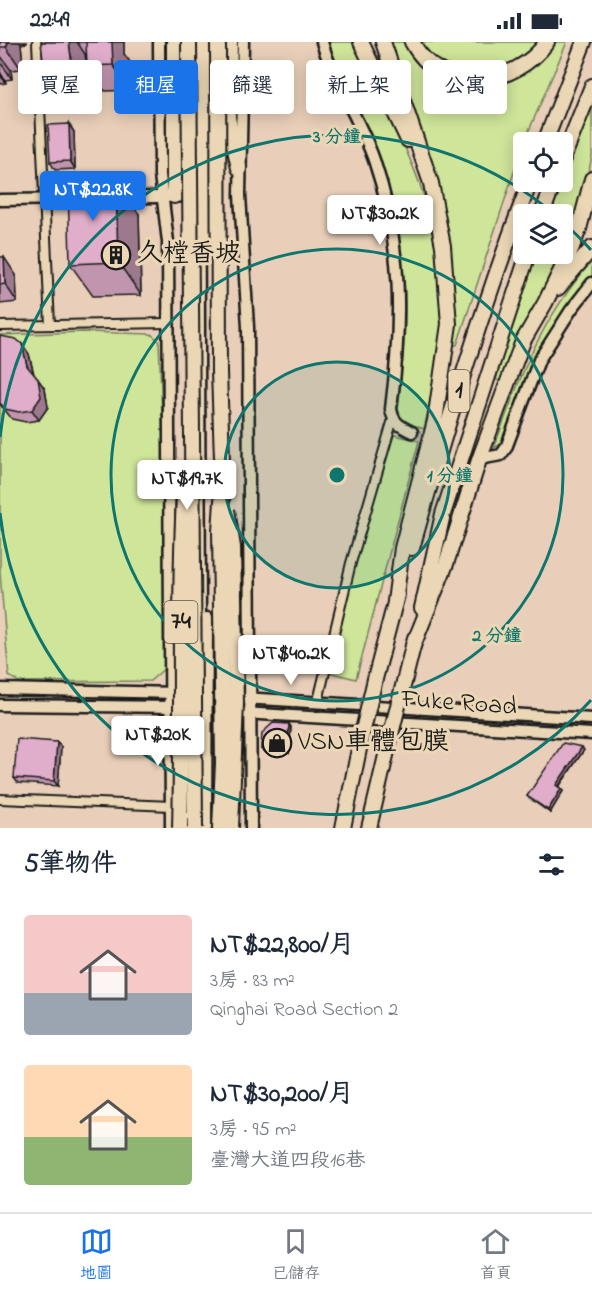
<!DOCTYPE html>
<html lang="zh-TW">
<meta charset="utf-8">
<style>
:root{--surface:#fff;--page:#f6f6f7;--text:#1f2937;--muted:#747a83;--line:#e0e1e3;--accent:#1a73e8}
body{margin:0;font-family:"Indie Flower","LXGW WenKai TC",sans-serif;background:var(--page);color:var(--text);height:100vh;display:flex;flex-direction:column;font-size:22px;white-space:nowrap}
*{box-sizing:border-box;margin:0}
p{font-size:20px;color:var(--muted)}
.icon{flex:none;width:33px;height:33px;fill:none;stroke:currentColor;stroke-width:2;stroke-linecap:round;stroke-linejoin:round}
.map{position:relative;height:786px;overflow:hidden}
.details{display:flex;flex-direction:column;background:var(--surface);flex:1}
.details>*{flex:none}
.guide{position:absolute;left:18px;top:18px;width:556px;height:54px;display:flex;gap:12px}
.tools{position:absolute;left:513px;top:90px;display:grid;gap:12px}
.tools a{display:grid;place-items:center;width:60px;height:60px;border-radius:6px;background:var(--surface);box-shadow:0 3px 15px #0003;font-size:30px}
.price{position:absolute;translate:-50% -51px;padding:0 14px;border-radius:6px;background:#fff;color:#222;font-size:20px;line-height:39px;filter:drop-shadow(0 2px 3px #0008)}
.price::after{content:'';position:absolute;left:50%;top:36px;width:18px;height:14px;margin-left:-9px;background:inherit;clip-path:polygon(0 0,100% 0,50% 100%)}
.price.on{background:var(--accent);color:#fff}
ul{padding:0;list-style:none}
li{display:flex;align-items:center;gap:18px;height:150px;padding:0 24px}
li span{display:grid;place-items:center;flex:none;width:168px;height:120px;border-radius:6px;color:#555}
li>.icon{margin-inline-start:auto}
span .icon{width:72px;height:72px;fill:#fffc;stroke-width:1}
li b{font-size:26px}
h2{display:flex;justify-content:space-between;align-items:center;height:72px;padding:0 24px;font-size:26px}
.pill{padding:0 21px;border-radius:6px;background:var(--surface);box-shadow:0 3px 15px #0003;font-size:21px;line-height:54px}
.pill.on{background:var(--accent);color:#fff}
.status{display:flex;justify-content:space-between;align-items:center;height:42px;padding:0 30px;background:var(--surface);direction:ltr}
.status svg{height:16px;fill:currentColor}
.tabs{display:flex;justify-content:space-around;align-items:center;height:84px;border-top:2px solid var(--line);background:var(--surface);font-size:16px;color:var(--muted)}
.tabs a{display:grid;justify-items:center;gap:3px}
.tabs .on{color:var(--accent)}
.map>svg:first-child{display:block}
.green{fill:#cee59a;stroke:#75805b;stroke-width:1.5}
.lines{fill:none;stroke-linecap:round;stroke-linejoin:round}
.secondary-tunnel{stroke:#c0ab9a;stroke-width:10;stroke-dasharray:10 5;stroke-linecap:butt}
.street-casing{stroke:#1c1c1c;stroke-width:12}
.secondary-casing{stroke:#1c1c1c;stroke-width:15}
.highway-casing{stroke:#1c1c1c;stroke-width:18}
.street{stroke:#ebd7b5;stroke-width:8}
.secondary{stroke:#ebd7b5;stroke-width:10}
.highway{stroke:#ebd7b5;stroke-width:14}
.highway-bridge-casing{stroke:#1c1c1c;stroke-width:18;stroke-linecap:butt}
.highway-bridge{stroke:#ebd7b5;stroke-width:14}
.wall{fill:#c195ae;stroke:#1c1c1c;stroke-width:1.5}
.shaded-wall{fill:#9d798d;stroke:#1c1c1c;stroke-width:1.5}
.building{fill:#e0adca;stroke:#1c1c1c;stroke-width:1.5}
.ring{fill:none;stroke:#0f766e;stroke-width:3}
.labels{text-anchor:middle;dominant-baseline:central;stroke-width:6;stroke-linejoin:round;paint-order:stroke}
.shield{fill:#ebd7b5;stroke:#5a544a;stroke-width:1.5}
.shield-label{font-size:24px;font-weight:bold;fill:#1c1c1c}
.poi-label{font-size:26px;fill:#1c1c1c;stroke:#ebd7b5;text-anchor:start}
.street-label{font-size:26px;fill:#1c1c1c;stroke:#ebd7b5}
.centre{fill:#0f766e;stroke:#ebd7b5;stroke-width:3}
.ring-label{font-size:18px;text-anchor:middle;font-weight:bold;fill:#0f766e;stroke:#ebd7b5;stroke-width:6;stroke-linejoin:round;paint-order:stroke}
</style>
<div class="status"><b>22:49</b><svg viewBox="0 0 49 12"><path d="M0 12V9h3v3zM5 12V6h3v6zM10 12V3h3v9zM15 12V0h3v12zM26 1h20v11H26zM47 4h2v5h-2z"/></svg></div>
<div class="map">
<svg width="592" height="786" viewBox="0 0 592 786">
<rect width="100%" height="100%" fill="#e9cfb9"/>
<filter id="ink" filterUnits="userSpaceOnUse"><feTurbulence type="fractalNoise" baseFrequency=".0167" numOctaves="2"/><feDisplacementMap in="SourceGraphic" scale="12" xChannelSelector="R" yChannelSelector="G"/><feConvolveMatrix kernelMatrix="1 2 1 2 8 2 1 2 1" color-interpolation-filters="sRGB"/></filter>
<g filter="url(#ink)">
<g class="green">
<path d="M328,0H355C391,76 442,166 443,252C443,298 434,342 424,387L402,379L398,367C405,304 412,232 392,171C373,114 344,59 328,0Z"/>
<path d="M388,0H408L412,9C431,19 459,38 479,44C505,51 542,21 553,0H567L524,100L457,303H452C452,268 454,232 449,197C438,130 410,64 388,0Z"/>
<polygon points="419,0 540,0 512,26 472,33 443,24"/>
<polygon points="592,61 592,114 583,157 562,219 522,290 503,339 496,338 514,273 536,212 562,212 562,172 550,172"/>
<path d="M592,219V236L547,299L509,390L501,402L494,406C521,332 539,280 592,219Z"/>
<polygon points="83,290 151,292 159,299 163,399 165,626 150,639 19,640 9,634 0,531 0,293"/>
<polygon points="391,392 419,399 356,637 328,630 354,519"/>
</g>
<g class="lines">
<polyline class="secondary-tunnel" points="412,390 485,416"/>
<g class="street-casing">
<g id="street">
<polyline points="37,0 50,283"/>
<polyline points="0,284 168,281"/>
<polyline points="318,659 351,521 393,377"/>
<polyline points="0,757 172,764"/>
</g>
</g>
<g class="secondary-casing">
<g id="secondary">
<polyline points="159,0 160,133 168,200 171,786"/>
<polyline points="198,0 200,588"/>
<polyline points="243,0 240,153 248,285 251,786"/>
<path d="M322,0C334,42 360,77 374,118C403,203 402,279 391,367C393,381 400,384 412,390"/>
<polyline points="114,156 197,154"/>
<polyline points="0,158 83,157"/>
<polyline points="206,204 207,0"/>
<polyline points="485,416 501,413 506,406 539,318 571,268 592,241"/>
<polyline points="0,647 177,651"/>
<polyline points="243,656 592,677"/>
<polyline points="0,663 177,665"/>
<polyline points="243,671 592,692"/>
<polyline points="206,786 207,576"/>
</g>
</g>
<g class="highway-casing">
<g id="highway">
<polyline points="230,0 228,76 239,126"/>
<polyline points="361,0 408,98"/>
<polyline points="383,0 431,141 443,204 449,282 435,379 402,506 395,560"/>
<path d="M412,0C441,55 515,45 547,0"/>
<polyline points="545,100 584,0"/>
<polyline points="562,119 592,44"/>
<polyline points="174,154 174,0"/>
<polyline points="542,172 554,140"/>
<polyline points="558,246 592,206"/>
<path d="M412,506C447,382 484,259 530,140"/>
<polyline points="422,566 443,472 528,212"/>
<polyline points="413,604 446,522 479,418 523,299 545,261 570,210 579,187 592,137"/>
<polyline points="375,637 397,553"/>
<polyline points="404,640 415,596"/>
<polyline points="343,786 361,697"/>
<polyline points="369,786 391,692"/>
</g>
</g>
<use href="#street" class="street"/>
<use href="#secondary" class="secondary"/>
<use href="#highway" class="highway"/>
<g class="highway-bridge-casing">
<g id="highway-bridge">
<polyline points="189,0 195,786"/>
<polyline points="218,0 219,330 223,445 220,489 223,721 220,786"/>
<polyline points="227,468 233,505 236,661 231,786"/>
<polyline points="391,692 404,640"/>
<polyline points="361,697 375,637"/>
<path d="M180,786C183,676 178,566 184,456"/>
</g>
</g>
<use href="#highway-bridge" class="highway-bridge"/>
</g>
<g class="wall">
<polygon points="0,0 27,0 27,1 21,2 23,23 21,27 11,28 12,37 5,38 6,41 0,42"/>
<polygon points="41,0 124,0 124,12 130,20 131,48 105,49 87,24 87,12 85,12 90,48 62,52 44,27"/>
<polygon points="69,82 74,90 75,127 55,128 50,120"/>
<polygon points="139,172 141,253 93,254 70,222"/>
<polygon points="0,215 16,233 17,260 0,262"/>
<polygon points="22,302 29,312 34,332 45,347 48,365 39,378 26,380 12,377 0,362"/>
<polygon points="289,682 291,685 289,711 263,709 261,707"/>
<polygon points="57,700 61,705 58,744 18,741 14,736"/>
<polygon points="584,708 559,745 563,749 550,771 529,756 527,754"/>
</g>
<g class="shaded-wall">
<polygon points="8,0 19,0 21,2 23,23 21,27 6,5"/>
<polygon points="69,0 77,0 85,12 90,48 72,23"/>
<polygon points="111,0 124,0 124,12 130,20 131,48 113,23"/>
<polygon points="0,13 11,28 12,37 0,20"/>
<polygon points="0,30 5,38 6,41 0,33"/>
<polygon points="69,82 74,90 75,127 70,119"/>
<polygon points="116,139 139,172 141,253 118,220"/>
<polygon points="4,215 16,233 17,260 5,242"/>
<polygon points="22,302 29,312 34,334 27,324"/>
<polygon points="38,337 45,347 48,365 39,378 32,368"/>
<polygon points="289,682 291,685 289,711 287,708"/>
<polygon points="57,700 61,705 58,744 54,739"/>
<polygon points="582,705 584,708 558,745 556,743"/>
<polygon points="561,747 563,749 550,771 548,768"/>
</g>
<g class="building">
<polygon points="0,0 8,0 8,1 6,5 0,5"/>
<polygon points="41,0 69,0 72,23 44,27"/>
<polygon points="86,0 112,0 113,23 87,24"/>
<polygon points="69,82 70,119 50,120 48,83"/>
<polygon points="116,139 118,220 70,222 68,141"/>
<polygon points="0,215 4,215 5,242 0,243"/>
<polygon points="0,294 16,297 22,302 27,324 38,337 41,355 32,368 19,370 5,367 0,361"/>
<polygon points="273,681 289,682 287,708 261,707 262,691"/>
<polygon points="17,697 57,700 54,739 14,736"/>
<polygon points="563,701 582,705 556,743 561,747 548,768 527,754"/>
</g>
</g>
<circle cx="337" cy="433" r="113" fill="#0f766e" fill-opacity=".12"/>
<g class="ring">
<circle cx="337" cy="433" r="113"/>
<circle cx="337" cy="433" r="226"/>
<path d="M591 658A339 339 0 0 1 0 471M0 395A339 339 0 0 1 553 171M564 181A339 339 0 0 1 591 208"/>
</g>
<defs>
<g id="building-ring" transform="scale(1.5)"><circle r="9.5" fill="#ebd7b5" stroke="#1c1c1c" stroke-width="1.5"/><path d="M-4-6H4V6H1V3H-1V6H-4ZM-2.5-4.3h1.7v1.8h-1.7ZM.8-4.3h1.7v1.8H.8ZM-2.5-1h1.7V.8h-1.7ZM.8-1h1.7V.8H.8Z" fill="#1c1c1c"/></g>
<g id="shop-ring" transform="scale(1.5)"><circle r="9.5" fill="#ebd7b5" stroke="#1c1c1c" stroke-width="1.5"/><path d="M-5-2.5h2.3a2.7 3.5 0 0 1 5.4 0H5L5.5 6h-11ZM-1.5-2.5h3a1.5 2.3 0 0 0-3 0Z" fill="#1c1c1c"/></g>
</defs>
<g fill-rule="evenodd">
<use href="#building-ring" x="116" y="213"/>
<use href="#shop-ring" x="277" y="701"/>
</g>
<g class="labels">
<g class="shield">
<rect x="448.5" y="328" width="21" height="42" rx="4.5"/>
<rect x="164.5" y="559" width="33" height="42" rx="4.5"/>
</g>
<g class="shield-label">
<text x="459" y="349">1</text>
<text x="181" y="580">74</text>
</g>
<g class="poi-label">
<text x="137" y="213">久樘香坡</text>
<text x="298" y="701">VSN車體包膜</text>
</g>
<g class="street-label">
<text transform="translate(459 662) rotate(4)">Fuke Road</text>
</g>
</g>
<circle cx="337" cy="433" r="9" class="centre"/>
<g class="ring-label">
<text x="337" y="100">3 分鐘</text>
<text x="450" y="439">1 分鐘</text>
<text x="497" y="599">2 分鐘</text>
</g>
</svg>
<div class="tools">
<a><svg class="icon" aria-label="locate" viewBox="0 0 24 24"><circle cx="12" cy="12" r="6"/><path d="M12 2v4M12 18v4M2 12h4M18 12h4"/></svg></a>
<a><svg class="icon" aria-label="layers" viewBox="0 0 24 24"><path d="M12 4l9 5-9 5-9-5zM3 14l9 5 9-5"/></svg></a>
</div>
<b class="price on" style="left:93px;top:180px">NT$22.8K</b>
<b class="price" style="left:380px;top:204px">NT$30.2K</b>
<b class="price" style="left:187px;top:469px">NT$19.7K</b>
<b class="price" style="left:291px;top:644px">NT$40.2K</b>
<b class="price" style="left:158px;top:725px">NT$20K</b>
<div class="guide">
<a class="pill">買屋</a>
<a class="pill on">租屋</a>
<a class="pill">篩選</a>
<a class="pill">新上架</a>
<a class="pill">公寓</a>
</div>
</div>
<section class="details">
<h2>5筆物件<svg class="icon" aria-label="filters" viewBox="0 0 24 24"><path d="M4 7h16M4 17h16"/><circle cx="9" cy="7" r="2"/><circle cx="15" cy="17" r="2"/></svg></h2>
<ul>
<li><span style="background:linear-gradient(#f6c9c9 65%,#9aa5b1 0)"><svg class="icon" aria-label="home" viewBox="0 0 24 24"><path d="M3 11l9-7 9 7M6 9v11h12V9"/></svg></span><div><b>NT$22,800/月</b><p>3房 · 83 m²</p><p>Qinghai Road Section 2</p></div></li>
<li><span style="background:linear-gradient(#ffd9b3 60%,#8fb573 0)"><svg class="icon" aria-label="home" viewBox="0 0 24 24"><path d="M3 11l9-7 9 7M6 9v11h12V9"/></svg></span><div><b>NT$30,200/月</b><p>3房 · 95 m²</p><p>臺灣大道四段16巷</p></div></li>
</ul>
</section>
<nav class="tabs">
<a class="on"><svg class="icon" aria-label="map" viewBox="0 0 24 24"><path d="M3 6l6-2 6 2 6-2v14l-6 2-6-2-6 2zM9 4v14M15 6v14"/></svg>地圖</a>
<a><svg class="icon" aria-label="saved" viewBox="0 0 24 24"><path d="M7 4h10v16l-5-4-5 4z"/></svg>已儲存</a>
<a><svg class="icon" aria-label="home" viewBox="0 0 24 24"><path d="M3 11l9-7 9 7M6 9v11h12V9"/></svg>首頁</a>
</nav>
